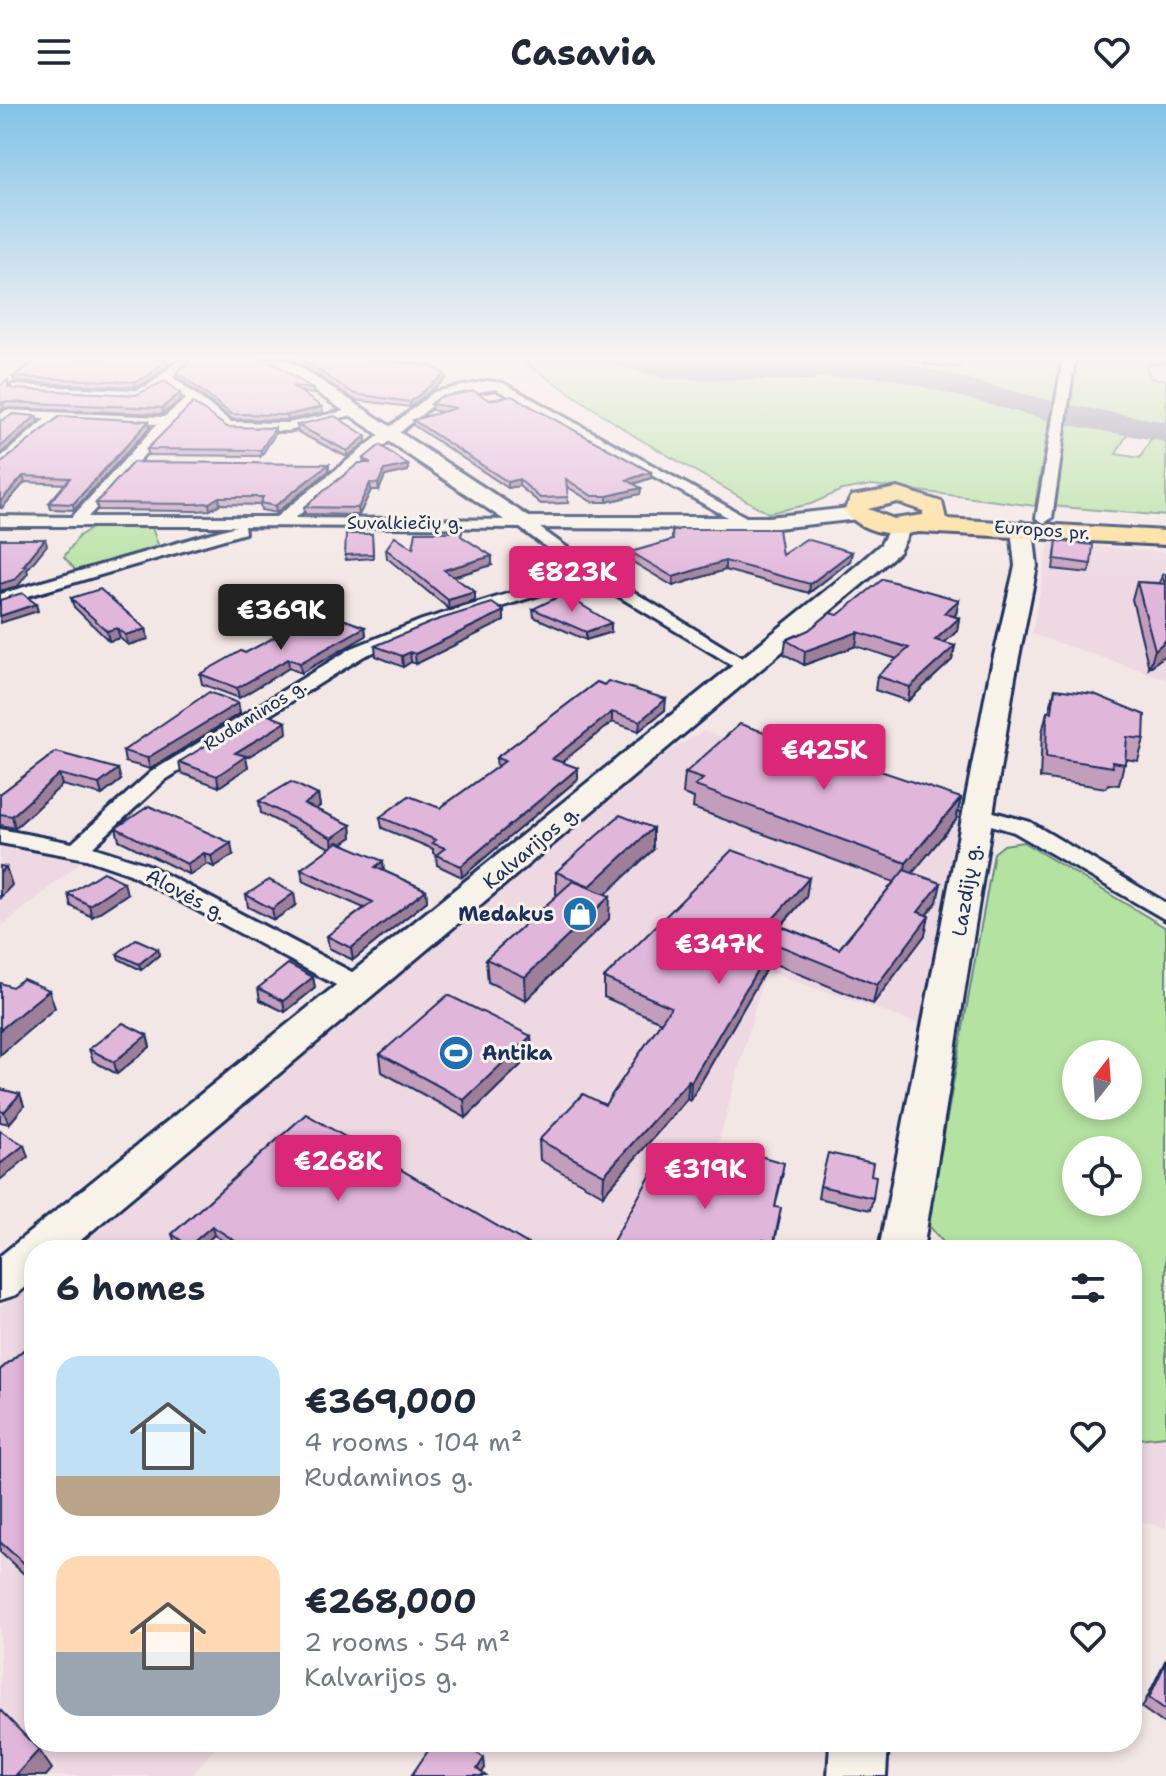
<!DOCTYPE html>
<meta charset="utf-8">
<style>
:root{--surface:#fff;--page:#f2f2f3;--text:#1f2937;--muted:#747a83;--accent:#db2777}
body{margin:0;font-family:"Shantell Sans",sans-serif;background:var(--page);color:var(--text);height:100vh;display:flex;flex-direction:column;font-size:30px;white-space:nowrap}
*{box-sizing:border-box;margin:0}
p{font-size:26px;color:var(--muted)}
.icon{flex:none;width:44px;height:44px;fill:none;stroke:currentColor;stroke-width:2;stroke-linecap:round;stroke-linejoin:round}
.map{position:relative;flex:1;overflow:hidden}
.details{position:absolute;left:24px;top:1136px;width:1118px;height:512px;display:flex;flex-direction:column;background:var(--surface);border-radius:32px;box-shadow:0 4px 12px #0003}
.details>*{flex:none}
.needle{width:52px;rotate:17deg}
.fabs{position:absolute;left:1062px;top:936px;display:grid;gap:16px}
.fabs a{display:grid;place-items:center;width:80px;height:80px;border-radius:50%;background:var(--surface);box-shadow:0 4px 12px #0003;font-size:40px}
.price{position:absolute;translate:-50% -68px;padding:0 18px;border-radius:8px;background:var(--accent);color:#fff;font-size:26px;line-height:52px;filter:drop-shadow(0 2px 4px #0008)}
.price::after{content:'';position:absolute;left:50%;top:48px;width:24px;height:18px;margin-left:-12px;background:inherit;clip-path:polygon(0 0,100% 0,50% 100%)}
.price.selected{background:#222;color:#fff}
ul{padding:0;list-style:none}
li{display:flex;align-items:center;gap:24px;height:200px;padding:0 32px}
li span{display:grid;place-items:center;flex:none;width:224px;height:160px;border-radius:24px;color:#555}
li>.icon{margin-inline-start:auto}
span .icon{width:96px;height:96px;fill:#fffc;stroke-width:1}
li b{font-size:34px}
h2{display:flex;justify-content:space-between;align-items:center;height:96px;padding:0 32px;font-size:34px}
header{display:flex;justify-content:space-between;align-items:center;height:104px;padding:0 32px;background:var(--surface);font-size:36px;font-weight:700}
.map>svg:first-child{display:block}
.built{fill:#eed8e2}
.green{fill:#b4e2a1;stroke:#688880;stroke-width:2;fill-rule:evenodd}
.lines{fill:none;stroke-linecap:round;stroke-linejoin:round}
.taxiway{fill:#878ba2;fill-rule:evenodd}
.street-casing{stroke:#1b2f5e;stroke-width:6}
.secondary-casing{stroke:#1b2f5e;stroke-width:6}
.primary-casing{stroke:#1b2f5e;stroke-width:6}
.street{fill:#f7f3e8;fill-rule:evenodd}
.secondary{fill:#f7f3e8;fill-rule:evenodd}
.primary{fill:#fdde96;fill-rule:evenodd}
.wall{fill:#c29dbc;stroke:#1b2f5e;stroke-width:2}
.shaded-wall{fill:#9e7f99;stroke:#1b2f5e;stroke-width:2}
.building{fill:#e1b6db;stroke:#1b2f5e;stroke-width:2}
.labels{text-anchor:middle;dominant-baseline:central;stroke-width:6;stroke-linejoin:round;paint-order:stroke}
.far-street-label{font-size:18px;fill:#1b2f5e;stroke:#f7f3e8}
.street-label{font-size:20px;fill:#1b2f5e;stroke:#f7f3e8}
.poi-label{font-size:20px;font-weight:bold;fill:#1b2f5e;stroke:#f7f3e8;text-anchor:end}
</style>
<header><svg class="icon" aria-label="menu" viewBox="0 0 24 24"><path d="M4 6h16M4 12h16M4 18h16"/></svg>Casavia<svg class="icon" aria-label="heart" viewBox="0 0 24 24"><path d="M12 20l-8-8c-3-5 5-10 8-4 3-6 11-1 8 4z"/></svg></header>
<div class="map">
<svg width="1166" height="1672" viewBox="0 0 1166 1672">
<rect width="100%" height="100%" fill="#f3e7e5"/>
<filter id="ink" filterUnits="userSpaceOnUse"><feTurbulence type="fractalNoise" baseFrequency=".0125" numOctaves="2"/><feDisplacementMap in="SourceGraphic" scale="16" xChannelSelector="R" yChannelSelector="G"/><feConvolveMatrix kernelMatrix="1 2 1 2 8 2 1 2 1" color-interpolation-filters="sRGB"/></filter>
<g filter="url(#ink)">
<g class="built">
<polygon points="1049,439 1166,448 1166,575 1032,530"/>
<polygon points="703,627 966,713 923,921 765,867 705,1089 676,1146 68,1146 667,649"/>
<polygon points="0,743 81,758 0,824"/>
<polygon points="34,1175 34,1638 220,1638 191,1672 0,1672 0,1203"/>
<polygon points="1132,1330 1137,1335 1166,1332 1166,1424 1132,1415"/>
</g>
<g class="green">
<polygon points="518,254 617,254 669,274 812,275 818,267 890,269 1044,310 1049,317 1035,402 872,381 842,386 811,400 768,409 636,333"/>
<polygon points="638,254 884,254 867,260 675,262"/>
<polygon points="906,254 1063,254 1054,300 1049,303 912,267 901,263"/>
<polygon points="1075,254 1166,254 1166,258 1146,262 1150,274 1166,276 1166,324 1066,306"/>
<polygon points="1066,315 1119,324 1128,329 1116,350 1140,354 1152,333 1166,331 1166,412 1052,402"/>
<polygon points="92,424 152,424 160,446 78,469 64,453 79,432"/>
<path d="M1023,738L1166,824V1332L1137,1335L1132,1330V1146H950L928,1121L994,749L1004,741ZM1076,950H1128V1002H1076ZM1076,1046H1128V1098H1076Z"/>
</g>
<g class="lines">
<polygon class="taxiway" points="610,254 908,254 905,259 1059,299 1166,318 1166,338 1058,319 886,273 665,275 614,260"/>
<g class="street-casing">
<g id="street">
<polygon points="181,254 194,254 173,273 231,318 288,319 358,304 364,308 288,327 228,326 194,301 172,320 88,413 276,413 434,288 487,277 503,279 746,413 745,423 735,423 731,415 496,285 442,294 295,414 529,416 598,466 755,562 746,567 740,566 590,475 434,524 364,552 165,676 93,743 146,760 369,877 372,883 369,889 351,889 130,770 86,755 0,739 0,725 72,739 151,668 352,544 422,516 580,468 520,424 244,422 245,429 0,500 0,490 236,422 0,422 0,412 72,413 157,320 60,315 0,365 0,354 45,315 14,313 0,321 0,311 6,306 164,313 186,295 166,279 137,294 16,288 12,287 12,281 136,286 149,281"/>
<polygon points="1063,254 1075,254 1052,414 1044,419 1036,414"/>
<polygon points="979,704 1030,718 1166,799 1166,816 1014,728 971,715 968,710 971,705"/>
</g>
</g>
<g class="secondary-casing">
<g id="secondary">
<polygon points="266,254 286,254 529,413 768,413 858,403 869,409 858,415 768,425 516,424"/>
<polygon points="901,416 912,422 899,448 872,472 69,1146 34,1146 34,1176 16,1191 0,1196 0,1152 856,462 881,440 893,417"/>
<polygon points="1022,418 1033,425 1037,462 1015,573 923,1146 879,1146 989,573 1015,462 1011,425"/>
<polygon points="830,1638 888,1638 886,1672 828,1672"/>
</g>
</g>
<g class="primary-casing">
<path id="primary" d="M898,384L942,398L946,415L1166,427V441L919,428C892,433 861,429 844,406L852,392ZM897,398L923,407V411L894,415L868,405Z"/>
</g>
<use href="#street" class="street"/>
<use href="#secondary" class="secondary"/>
<use href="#primary" class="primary"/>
</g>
<g class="wall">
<polygon points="25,254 153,254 167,256 168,261 147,278 136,283 14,278 13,273 37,256 26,256"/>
<polygon points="292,254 360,254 446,275 410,303 355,296"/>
<polygon points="926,254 962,254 958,263 925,260"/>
<polygon points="177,268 313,285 313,290 301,288 323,309 288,316 232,315 178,273"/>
<polygon points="0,282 14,285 136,291 180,289 181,295 163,310 4,304 0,308"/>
<polygon points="489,296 651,368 651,374 634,380 641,384 640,390 607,398 592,398 566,382 568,399 541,400 519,382 508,384 413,321 413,316 442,308 432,306 431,300"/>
<polygon points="149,317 150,323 74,406 51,405 49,399 65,380 25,378 2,404 0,404 0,360"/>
<polygon points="297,321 366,332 366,338 347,353 298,328"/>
<polygon points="275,330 261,352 148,351 147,345"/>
<polygon points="363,355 408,367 385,372 379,386 371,386 359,411 305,410 304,403 364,359"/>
<polygon points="329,367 276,409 261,406 260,401 220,400 210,406 195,407 98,406 96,399"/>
<polygon points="672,428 782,451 852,448 850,457 809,489 725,466 673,482 631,457 631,448 672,436"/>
<polygon points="372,430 373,454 346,456 345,451"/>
<polygon points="462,433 492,461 453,473 475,488 475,497 449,505 387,454 386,445 413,444"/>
<polygon points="1057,437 1091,460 1089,469 1053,465"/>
<polygon points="1166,470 1166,550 1149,564 1132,495 1137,478 1160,479 1162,471"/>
<polygon points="71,494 146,525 148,535 128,541 120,534 109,537 74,503"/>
<polygon points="959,496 956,510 954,512 959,514 957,527 944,539 955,542 952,556 908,597 875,586 877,572 897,555 856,542 804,561 784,550 786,536 809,526 838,511"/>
<polygon points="533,505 611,528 586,536 534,513"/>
<polygon points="504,507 504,517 416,560 411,558 403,563 376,552 375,542"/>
<polygon points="365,523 366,532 301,569 289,564 239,594 202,580 200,570 245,549 319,526"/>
<polygon points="597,578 665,606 639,627 612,618 561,658 578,664 578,675 462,773 437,761 436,751 433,749 433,745 382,724 380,713 440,704 497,663 496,654"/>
<polygon points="1055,585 1144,635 1138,657 1125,655 1119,681 1108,680 1106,684 1040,674 1042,629 1047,608 1049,608"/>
<polygon points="238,599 240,609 150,665 125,658 123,647"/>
<polygon points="287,629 246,654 248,663 219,683 181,669 179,658"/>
<polygon points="56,648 121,676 102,691 62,681 15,724 0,721 0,690"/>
<polygon points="685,669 961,694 956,716 912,769 937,798 926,811 925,831 873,900 770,858 690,997 687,995 603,1091 540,1056 539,1036 605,1001 661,918 604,893 604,874 806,793 781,822 839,845 894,778 693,704 694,694 683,690"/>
<polygon points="318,691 320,702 315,705 351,721 352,733 343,739 384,767 426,786 427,797 353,856 329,844 327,832 364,804 303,777 301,765 330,744 261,709 259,697"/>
<polygon points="116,724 233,751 214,763 207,760 190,771 119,736"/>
<polygon points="653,746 605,790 609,815 526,896 488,878 486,855 558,791 556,790 556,768"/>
<polygon points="68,790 127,790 92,813 71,802"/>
<polygon points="246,791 296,801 274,816 248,803"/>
<polygon points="158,845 159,851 141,866 119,855 117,850"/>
<polygon points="313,873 315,884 285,908 260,896 258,884"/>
<polygon points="147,931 150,943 117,970 93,957 89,945"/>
<polygon points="531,932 532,950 466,1014 382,968 380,950"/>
<polygon points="0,985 20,990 24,1002 9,1020 0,1018"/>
<polygon points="306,1010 538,1146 237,1146 214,1131 198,1146 185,1146 175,1139 172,1130"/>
<polygon points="783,1069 775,1103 780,1114 773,1146 608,1146 731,1089"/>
<polygon points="871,1071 873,1094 870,1106 818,1094 820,1082"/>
<polygon points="34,1237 34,1479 0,1448 0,1266"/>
<polygon points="1166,1555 1166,1621 1142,1604"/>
</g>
<g class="shaded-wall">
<polygon points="167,256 168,261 147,278 136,283 134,278"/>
<polygon points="445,270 446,275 410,303 410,298"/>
<polygon points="180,289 181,295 163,310 162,304"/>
<polygon points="3,298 4,304 0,308 0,301"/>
<polygon points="322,303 323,309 288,316 287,311"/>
<polygon points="36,312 38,318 0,350 0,343"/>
<polygon points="149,317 150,323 74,406 73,400"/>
<polygon points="275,324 275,330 261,352 261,346"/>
<polygon points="366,332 366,338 347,353 347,347"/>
<polygon points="329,360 329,367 276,409 275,402"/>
<polygon points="408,361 408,367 385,372 379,386 378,380 384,366"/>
<polygon points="651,368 651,374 627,382 627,376"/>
<polygon points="23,372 25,378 2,404 0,398"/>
<polygon points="519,375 519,382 508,384 508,378"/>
<polygon points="370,379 371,386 359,411 358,404"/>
<polygon points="641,384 640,390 607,398 607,392"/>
<polygon points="219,393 220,400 210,406 209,399"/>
<polygon points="45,435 47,441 27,466 28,469 18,482 0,487 0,480 23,462"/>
<polygon points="852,448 850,457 809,489 810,480"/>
<polygon points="492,452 492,461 445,475 444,466"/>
<polygon points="725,457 725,466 673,482 673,473"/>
<polygon points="475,488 475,497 449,505 448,496"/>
<polygon points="959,496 956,510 942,523 944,509"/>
<polygon points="36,500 38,507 0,519 0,512"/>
<polygon points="504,507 504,517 416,560 415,550"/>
<polygon points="959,514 957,527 932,550 935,536"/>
<polygon points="611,519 611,528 586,536 586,528"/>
<polygon points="365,523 366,532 301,569 300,559"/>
<polygon points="117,524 120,534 109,537 107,527"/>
<polygon points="146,525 148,535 128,541 125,531"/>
<polygon points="858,528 856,542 804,561 805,547"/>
<polygon points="1166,536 1166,550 1149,564 1155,546"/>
<polygon points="955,542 952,556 908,597 910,583"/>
<polygon points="410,548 411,558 403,563 402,552"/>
<polygon points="288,555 289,564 239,594 237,584"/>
<polygon points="666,595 665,606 639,627 640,617"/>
<polygon points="238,599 240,609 150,665 147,654"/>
<polygon points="612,608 612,618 552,666 552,655"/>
<polygon points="286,618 287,629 246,654 248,663 219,683 217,672 235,649"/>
<polygon points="578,664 578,675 462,773 461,762"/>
<polygon points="118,665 121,676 102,691 99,680"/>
<polygon points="59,670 62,681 15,724 12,712"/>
<polygon points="318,691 320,702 306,711 304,700"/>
<polygon points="961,694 956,716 902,782 906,759"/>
<polygon points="351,721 352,733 333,746 332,734"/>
<polygon points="653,724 653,746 590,805 590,782"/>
<polygon points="231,739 233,751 214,763 211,752"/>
<polygon points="204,749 207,760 190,771 187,760"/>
<polygon points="383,757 384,768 375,763"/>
<polygon points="6,763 12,781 0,794 0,769"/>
<polygon points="809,774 806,793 768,836 770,818"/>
<polygon points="124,778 127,790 92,813 89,801"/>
<polygon points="941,779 937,798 914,826 918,808"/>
<polygon points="426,786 427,797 353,856 351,844"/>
<polygon points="294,789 296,801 274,816 272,805"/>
<polygon points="610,792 609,815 526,896 525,873"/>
<polygon points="929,812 925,831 873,900 877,881"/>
<polygon points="773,839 770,858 690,997 691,978"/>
<polygon points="158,845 159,851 141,866 139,860"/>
<polygon points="313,873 315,884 285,908 283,897"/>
<polygon points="49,886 55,904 0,951 0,926"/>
<polygon points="147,931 150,943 117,970 114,958"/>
<polygon points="531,932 532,950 466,1014 464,996"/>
<polygon points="689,976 687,995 603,1091 604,1071"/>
<polygon points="20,990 24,1002 9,1020 4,1008"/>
<polygon points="24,1041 28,1053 0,1076 0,1060"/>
<polygon points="212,1122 214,1131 198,1146 190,1146 189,1142"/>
<polygon points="39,1646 52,1665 46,1672 15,1672"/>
<polygon points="484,1654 485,1664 480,1672 477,1665"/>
</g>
<g class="building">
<polygon points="39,254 153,254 167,256 146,273 134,278 13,273"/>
<polygon points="192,254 267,254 313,285 292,282 322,303 287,311 231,310 177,268"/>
<polygon points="299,254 360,254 429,261 445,270 410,298 355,290"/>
<polygon points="8,276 8,283 14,285 136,291 165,277 180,289 162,304 3,298 0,301 0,282"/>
<polygon points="474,287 489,296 512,292 651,368 627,376 641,384 607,392 592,392 566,375 568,393 540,394 519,375 508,378 413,316 456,304 431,300 440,293"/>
<polygon points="193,299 227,323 275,324 261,346 147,345"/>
<polygon points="13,310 36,312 0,343 0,317"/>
<polygon points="60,312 149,317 73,400 49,399 70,374 23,372 0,398 0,368 2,367 0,367 0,360"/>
<polygon points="335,312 366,332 347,347 297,321"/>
<polygon points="380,341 408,361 384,366 378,380 370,379 358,404 304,403 359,359 371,359 363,355"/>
<polygon points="133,358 329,360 275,402 260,399 263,393 219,393 209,399 193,400 96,399"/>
<polygon points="680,425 778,425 782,451 806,435 852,448 810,480 725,457 673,473 631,448 673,436 672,428"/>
<polygon points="416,428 462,428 461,432 492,452 444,466 475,488 448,496 386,445 395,432 413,444"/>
<polygon points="346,430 372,430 373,450 345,451"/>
<polygon points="0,435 45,435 23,462 26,462 16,475 0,480"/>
<polygon points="1057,437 1093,441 1091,460 1055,455"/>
<polygon points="1166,470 1166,536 1155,546 1137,478 1165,480 1162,471"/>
<polygon points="883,475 959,496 944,509 959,514 935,536 955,542 910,583 877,572 909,544 858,528 805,547 786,536 809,526 830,509 838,511"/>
<polygon points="100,485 146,525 125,531 117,524 107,527 71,494"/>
<polygon points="22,489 36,500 0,512 0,496"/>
<polygon points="564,490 611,519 586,528 533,505"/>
<polygon points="492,499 504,507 415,550 410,548 402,552 375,542 437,516"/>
<polygon points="340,514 365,523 300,559 288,555 237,584 200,570 241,547 245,549 301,519 319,526"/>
<polygon points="608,577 666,595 640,617 612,608 552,655 578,664 461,762 436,751 445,744 432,739 436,736 380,713 409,692 440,704 505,657 496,654 597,578 604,581"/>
<polygon points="1055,585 1094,590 1145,611 1144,635 1127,633 1125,660 1112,658 1113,663 1046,653 1047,608 1052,608"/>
<polygon points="209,588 238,599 147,654 123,647"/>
<polygon points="261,608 286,618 235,649 246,652 217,672 179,658"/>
<polygon points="740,620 961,694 906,759 695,682 703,675 685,669"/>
<polygon points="56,648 118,665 99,680 59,670 12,712 0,710 0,690"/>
<polygon points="291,678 318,691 304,700 351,721 332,734 259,697"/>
<polygon points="149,702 231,739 211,752 204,749 187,760 116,724"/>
<polygon points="620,711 653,724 590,782 556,768"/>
<polygon points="338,738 383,757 375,763 426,786 351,844 327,832 373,798 301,765"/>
<polygon points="732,746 809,774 770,818 839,845 904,766 941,779 918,808 929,812 877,881 773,839 691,978 689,976 604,1071 539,1036 583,990 605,1001 671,903 604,874"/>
<polygon points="0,762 6,763 0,769"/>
<polygon points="103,768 124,778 89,801 68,790"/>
<polygon points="269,776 294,789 272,805 246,791"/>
<polygon points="573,777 610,792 525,873 486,855"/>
<polygon points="136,835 158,845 139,860 117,850"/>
<polygon points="288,860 313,873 283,897 258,884"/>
<polygon points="23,875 49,886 0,926 0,879 12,883"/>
<polygon points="448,891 531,932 464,996 380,950"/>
<polygon points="123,919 147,931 114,958 89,945"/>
<polygon points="0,985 20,990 4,1008 0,1007"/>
<polygon points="306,1010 538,1146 249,1146 212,1122 189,1142 172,1130"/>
<polygon points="0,1027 24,1041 0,1060"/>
<polygon points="742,1047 784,1059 775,1103 781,1104 774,1139 763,1136 758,1146 608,1146 656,1062 731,1089"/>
<polygon points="828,1049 873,1059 871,1071 876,1072 873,1094 820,1082"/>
<polygon points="34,1237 34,1468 0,1438 0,1266"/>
<polygon points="1166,1558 1166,1606 1149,1594"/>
<polygon points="0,1606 39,1646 15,1672 0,1672"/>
<polygon points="434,1638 441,1638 454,1648 461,1638 484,1654 477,1665 486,1672 411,1672"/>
</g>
</g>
<linearGradient id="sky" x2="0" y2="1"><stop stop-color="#82c3e7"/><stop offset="0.52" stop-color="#faf4f3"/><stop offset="1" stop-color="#faf4f3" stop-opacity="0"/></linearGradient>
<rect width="1166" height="488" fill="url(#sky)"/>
<defs>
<g id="shop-disc" transform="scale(1.8)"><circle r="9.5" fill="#1f6fb2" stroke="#f7f3e8"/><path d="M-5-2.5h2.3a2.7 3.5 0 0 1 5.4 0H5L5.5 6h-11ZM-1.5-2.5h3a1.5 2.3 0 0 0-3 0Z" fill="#fff"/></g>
<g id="stadium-disc" transform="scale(1.8)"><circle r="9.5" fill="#1f6fb2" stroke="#f7f3e8"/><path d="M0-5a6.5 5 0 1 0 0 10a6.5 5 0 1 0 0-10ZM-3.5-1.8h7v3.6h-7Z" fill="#fff"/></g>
</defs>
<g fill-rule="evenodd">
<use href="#shop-disc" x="580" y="810"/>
<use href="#stadium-disc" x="456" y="949"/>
</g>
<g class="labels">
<g class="far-street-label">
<text x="405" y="419">Suvalkiečių g.</text>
<text transform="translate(1042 426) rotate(4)">Europos pr.</text>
<text transform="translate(255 611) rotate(-32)">Rudaminos g.</text>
</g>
<g class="street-label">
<text transform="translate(531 743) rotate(-40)">Kalvarijos g.</text>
<text transform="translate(966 786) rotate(-81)">Lazdijų g.</text>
<text transform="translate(186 790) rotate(28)">Alovės g.</text>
</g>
<g class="poi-label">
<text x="554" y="810">Medakus</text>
<text x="482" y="949" text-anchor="start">Antika</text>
</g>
</g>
</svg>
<div class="fabs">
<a><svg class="needle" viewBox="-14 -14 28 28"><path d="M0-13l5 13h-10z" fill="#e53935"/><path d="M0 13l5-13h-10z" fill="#747a83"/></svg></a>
<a><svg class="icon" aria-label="locate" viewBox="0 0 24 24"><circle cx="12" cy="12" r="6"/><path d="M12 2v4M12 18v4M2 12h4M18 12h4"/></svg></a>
</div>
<b class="price" style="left:572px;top:510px">€823K</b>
<b class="price selected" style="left:281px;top:548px">€369K</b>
<b class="price" style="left:824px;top:688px">€425K</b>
<b class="price" style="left:719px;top:882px">€347K</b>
<b class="price" style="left:338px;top:1099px">€268K</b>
<b class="price" style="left:705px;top:1107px">€319K</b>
<section class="details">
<h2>6 homes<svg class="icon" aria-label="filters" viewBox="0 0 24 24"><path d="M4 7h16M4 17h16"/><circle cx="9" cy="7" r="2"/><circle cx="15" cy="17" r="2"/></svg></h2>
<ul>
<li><span style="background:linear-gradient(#bfe0f5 75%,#b9a48a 0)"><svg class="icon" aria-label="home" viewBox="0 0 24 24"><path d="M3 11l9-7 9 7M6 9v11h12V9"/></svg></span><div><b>€369,000</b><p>4 rooms · 104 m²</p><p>Rudaminos g.</p></div><svg class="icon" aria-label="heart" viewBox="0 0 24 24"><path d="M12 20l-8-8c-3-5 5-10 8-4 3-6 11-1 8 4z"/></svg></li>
<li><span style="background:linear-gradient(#ffd9b3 60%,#9aa5b1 0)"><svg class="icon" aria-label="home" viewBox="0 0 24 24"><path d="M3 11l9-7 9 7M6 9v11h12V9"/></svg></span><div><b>€268,000</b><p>2 rooms · 54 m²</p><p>Kalvarijos g.</p></div><svg class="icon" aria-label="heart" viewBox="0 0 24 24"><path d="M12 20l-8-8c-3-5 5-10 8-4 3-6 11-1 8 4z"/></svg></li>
</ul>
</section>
</div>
